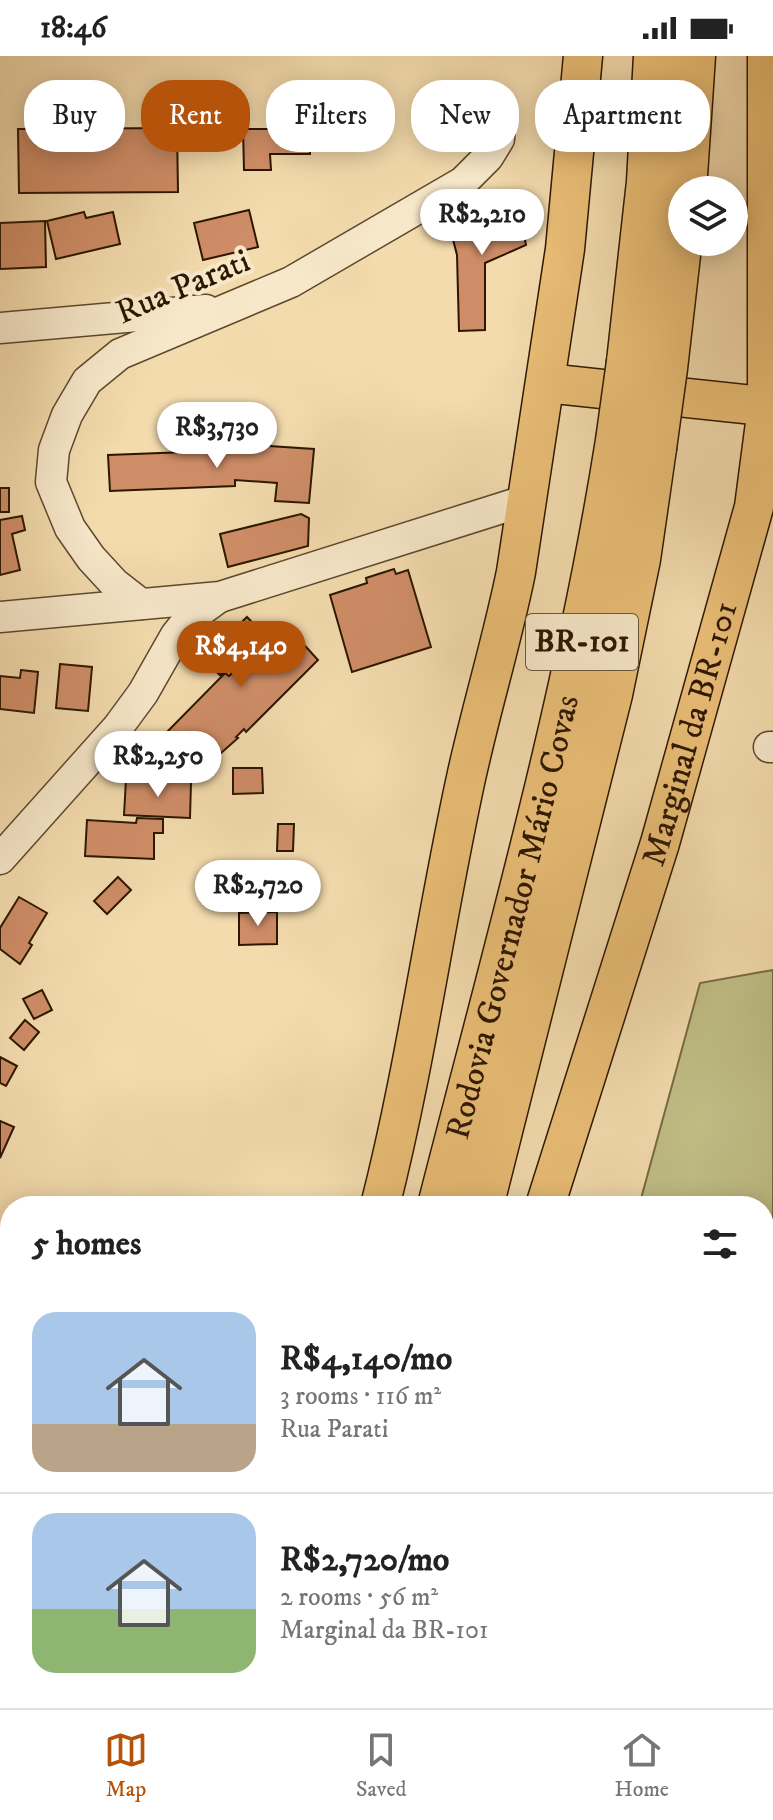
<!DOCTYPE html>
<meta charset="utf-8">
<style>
:root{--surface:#fff;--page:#f6f6f6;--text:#222;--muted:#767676;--line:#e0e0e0;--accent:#b45309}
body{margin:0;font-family:"IM FELL DW Pica",serif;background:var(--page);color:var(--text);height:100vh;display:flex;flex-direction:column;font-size:30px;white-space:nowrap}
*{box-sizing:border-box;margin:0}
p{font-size:26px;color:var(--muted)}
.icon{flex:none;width:44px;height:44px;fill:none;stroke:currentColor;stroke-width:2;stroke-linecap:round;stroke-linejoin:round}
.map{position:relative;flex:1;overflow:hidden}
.sheet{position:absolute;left:0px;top:1140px;width:774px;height:512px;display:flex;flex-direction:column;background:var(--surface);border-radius:32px 32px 0 0;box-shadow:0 4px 20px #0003}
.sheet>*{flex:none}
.hud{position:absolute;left:24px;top:24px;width:726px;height:72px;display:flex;gap:16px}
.tools{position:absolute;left:668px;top:120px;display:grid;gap:16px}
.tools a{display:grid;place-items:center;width:80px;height:80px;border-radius:50%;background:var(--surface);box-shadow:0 4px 20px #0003;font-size:40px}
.price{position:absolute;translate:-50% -68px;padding:0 18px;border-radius:28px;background:#fff;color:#222;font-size:26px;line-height:52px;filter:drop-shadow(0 2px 4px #0008)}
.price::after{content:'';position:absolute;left:50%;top:48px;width:24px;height:18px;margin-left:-12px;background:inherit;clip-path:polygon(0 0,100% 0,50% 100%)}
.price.selected{background:var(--accent);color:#fff}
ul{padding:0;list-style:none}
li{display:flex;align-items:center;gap:24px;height:200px;padding:0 32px}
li+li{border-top:2px solid var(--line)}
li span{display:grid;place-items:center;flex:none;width:224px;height:160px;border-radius:24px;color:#555}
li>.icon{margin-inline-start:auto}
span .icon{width:96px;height:96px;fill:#fffc;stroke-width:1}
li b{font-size:34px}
h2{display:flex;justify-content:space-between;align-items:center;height:96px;padding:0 32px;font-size:34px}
.tag{padding:0 28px;border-radius:32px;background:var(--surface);box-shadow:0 4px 20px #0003;font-size:28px;line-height:72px}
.tag.selected{background:var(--accent);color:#fff}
.status{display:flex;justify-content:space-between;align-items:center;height:56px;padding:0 40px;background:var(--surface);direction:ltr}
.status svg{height:22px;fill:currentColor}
.tabs{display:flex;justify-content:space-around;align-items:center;height:112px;border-top:2px solid var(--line);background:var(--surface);font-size:22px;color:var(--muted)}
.tabs a{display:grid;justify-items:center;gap:4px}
.tabs .selected{color:var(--accent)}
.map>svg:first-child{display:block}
.grass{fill:#c0be86;stroke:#766a44;stroke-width:2}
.forest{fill:url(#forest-firs);stroke:#766a44;stroke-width:2}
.building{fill:#ce8d67;stroke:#2d1702;stroke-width:2}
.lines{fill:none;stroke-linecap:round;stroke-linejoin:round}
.minor-casing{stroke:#5e482d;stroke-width:33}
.major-casing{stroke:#2d1702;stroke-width:41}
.highway-casing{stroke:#2d1702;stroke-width:47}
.minor{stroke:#f7e8ca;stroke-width:30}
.major{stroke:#eabe76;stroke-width:38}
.highway{stroke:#eabe76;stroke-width:44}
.highway-bridge-casing{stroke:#2d1702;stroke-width:47;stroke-linecap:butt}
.highway-bridge{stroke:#eabe76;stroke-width:44}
.labels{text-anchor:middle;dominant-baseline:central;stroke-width:8;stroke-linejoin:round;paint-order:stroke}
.shield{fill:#f7e8ca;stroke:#6a563e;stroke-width:2}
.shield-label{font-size:32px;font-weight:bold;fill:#2d1702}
.street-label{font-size:34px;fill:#2d1702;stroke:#f7e8ca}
</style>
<div class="status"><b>18:46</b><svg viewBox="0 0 49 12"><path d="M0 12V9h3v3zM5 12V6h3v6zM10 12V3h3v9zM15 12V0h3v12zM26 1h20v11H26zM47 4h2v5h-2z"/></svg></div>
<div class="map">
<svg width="773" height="1652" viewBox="0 0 773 1652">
<defs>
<pattern id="forest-firs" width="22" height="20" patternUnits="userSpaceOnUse" patternTransform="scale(2)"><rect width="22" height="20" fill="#c0be86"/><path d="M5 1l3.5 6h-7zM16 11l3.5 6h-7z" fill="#a5a372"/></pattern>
</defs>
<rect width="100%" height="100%" fill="#f3dbad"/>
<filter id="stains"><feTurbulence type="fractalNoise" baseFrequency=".0025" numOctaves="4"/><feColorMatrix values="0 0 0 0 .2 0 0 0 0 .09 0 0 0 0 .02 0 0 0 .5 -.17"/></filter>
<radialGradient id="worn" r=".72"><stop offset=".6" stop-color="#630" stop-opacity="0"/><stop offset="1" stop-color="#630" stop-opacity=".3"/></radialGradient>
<polygon class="grass" points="773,914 773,1171 764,1171 764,1150 639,1150 700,927"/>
<rect class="forest" x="764" y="1171" width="9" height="206"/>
<g class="building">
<polygon points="177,72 178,136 19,137 18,73"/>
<polygon points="243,73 310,73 310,98 270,98 271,114 244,114"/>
<polygon points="507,140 524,179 526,189 485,207 485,274 459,275 457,199 450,172"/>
<polygon points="249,154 258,191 203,204 194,167"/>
<polygon points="84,156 86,162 113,156 120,188 56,203 47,165"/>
<polygon points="45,165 46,211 0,213 0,167"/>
<polygon points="212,386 314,393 309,447 275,445 277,427 235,424 235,430 110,435 108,399 213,395"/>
<rect x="0" y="432" width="9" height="24"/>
<polygon points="301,458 309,462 308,490 228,511 220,478"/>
<polygon points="22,460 25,474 12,478 20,514 0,519 0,464"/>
<polygon points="394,513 396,518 408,514 431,591 352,616 330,539 367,527 366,522"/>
<polygon points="247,561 263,578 275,567 282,574 286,569 318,604 246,676 244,673 236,681 238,682 203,713 166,677 225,617 229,620 253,597 247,593 220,619 203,603"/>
<polygon points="60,608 92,611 88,655 56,652"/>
<polygon points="21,614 38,616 34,657 0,653 0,620 20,622"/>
<polygon points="233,712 262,712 263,737 233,738"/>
<polygon points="126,723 191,726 190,762 124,759"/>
<polygon points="137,762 163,763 163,777 154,777 154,803 85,800 87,764 136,767"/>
<polygon points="278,768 294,768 293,795 277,795"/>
<polygon points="118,821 131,834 107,858 94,845"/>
<polygon points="19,841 47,857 29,887 32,889 20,908 0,893 0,872"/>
<polygon points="277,856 277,888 239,889 239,857"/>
<polygon points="42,934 52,954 34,963 23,943"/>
<polygon points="25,964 39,976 24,994 10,982"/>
<polygon points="0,1001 17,1010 6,1030 0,1027"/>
<polygon points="0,1065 14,1071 0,1102"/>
<polygon points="0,1281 10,1284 10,1319 0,1340"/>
<rect x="764" y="1373" width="9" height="16"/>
<polygon points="773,1393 773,1438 764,1438 764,1394"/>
<polygon points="5,1467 10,1468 10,1504 0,1502 0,1485"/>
<polygon points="764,1554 773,1555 773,1597 764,1596"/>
<polygon points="35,1642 86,1642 83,1652 53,1646 51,1652 37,1652 33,1651"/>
<polygon points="560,1642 609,1642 606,1652 594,1652"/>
<polygon points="707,1642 753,1642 753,1649 707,1645"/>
</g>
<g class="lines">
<g class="minor-casing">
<g id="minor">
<polyline points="0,272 206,254"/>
<polyline points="141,548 114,527 91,502 70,472 51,426 54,394 67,359 87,325 120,298 291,226 463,126 488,101 499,83 501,51"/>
<polyline points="0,561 220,541 527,444"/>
<polyline points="769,691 773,691"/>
<polyline points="0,803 118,671 143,637 176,579 188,564 218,542"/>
<polyline points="0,1421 10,1421"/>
<polyline points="764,1510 773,1510"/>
<polyline points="506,1652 509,1642"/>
</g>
</g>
<g class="major-casing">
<g id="major">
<polyline points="546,327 773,351"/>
<path d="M380,1150C416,1009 435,864 466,722C481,653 502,585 516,516L565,193L583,0"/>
<path id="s1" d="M545,1150L660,787L754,451L767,352V0"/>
<polyline points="253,1652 256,1642"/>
<polyline points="405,1652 407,1642"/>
</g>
</g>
<g class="highway-casing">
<g id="highway">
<polyline points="684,134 693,0"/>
<polyline points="629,306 649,126 656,0"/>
<polyline points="665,312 682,164"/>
<path id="s2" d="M440,1150C505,896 577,644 618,385"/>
<polyline points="481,1150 610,638 638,503 654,392"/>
<polyline points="312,1652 314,1642"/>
<polyline points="350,1652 353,1642"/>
</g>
</g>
<use href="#minor" class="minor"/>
<use href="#major" class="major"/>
<use href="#highway" class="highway"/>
<g class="highway-bridge-casing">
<g id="highway-bridge">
<polyline points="618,385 629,306"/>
<polyline points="654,392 665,312"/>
</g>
</g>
<use href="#highway-bridge" class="highway-bridge"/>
</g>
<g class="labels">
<rect class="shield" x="526" y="558" width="112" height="56" rx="6"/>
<g class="shield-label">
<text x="582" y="586">BR-101</text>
</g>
<g class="street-label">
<text transform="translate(183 231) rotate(-23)">Rua Parati</text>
<text stroke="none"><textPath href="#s1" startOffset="494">Marginal da BR-101</textPath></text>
<text stroke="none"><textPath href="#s2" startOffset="298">Rodovia Governador Mário Covas</textPath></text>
</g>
</g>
<rect width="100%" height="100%" filter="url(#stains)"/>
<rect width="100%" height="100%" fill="url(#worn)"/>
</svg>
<div class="tools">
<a><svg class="icon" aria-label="layers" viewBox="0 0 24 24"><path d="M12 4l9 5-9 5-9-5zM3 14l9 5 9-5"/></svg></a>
</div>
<b class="price" style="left:482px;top:201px">R$2,210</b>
<b class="price" style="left:217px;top:414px">R$3,730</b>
<b class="price selected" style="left:241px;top:633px">R$4,140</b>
<b class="price" style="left:158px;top:743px">R$2,250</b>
<b class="price" style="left:258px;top:872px">R$2,720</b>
<div class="hud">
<a class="tag">Buy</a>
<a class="tag selected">Rent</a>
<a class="tag">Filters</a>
<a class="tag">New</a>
<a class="tag">Apartment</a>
</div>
<section class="sheet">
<h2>5 homes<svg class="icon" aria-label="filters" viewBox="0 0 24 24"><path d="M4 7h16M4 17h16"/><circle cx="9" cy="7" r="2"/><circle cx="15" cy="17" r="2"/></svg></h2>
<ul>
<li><span style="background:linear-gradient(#a9c7e8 70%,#b9a48a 0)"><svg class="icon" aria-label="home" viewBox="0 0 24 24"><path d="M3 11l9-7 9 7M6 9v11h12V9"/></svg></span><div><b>R$4,140/mo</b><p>3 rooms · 116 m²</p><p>Rua Parati</p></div></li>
<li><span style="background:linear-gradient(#a9c7e8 60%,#8fb573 0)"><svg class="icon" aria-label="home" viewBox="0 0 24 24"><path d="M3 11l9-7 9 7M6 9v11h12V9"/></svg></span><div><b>R$2,720/mo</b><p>2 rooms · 56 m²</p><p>Marginal da BR-101</p></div></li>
</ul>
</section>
</div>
<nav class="tabs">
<a class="selected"><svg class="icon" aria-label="map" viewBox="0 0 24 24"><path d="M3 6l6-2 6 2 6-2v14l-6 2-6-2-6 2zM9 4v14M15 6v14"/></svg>Map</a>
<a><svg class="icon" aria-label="saved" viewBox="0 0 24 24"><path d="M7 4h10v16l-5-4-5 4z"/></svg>Saved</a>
<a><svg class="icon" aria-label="home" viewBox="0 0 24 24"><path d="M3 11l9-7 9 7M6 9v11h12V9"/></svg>Home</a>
</nav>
